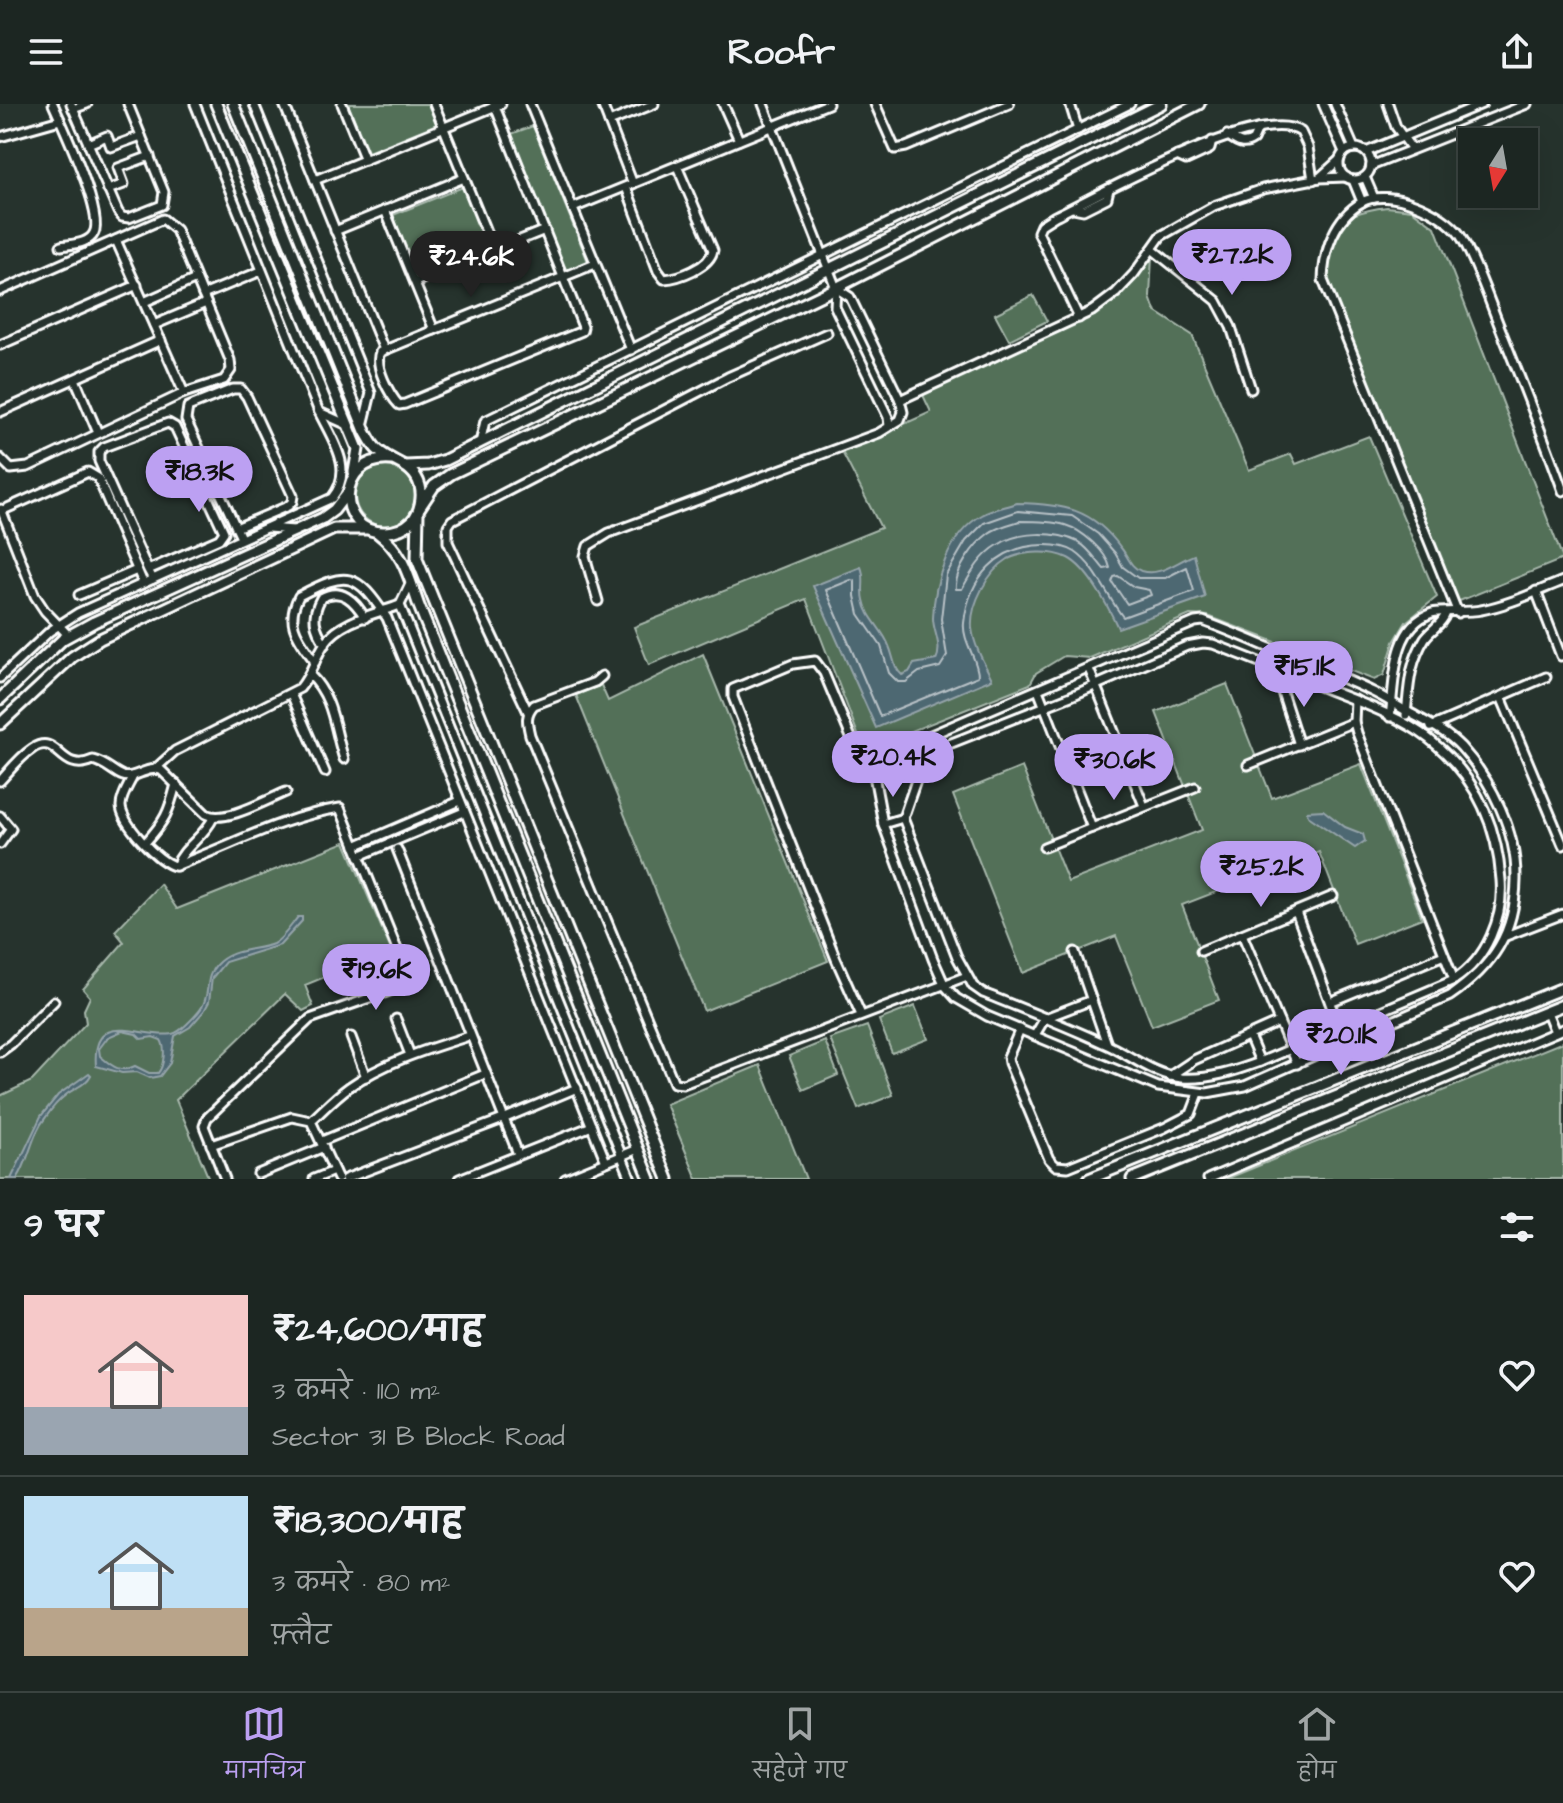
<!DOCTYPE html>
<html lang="hi">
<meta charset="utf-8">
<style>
:root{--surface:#1c2622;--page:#252e2a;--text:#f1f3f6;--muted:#a0a5a5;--line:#3a4340;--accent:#bca0f2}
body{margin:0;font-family:"Architects Daughter","Playpen Sans Deva",sans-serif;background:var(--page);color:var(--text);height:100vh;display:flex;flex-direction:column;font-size:30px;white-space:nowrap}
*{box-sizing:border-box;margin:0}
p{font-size:26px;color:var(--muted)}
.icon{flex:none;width:44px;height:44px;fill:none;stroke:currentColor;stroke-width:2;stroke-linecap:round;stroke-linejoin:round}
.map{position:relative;height:1075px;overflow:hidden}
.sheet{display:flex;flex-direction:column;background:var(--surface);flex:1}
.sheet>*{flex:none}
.needle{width:52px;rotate:191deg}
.buttons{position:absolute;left:1458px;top:24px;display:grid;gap:16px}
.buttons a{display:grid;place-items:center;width:80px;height:80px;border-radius:0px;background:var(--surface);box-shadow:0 8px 32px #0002,0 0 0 2px var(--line);font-size:40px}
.price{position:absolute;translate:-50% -68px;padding:0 18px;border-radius:28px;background:var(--accent);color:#111;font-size:26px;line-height:52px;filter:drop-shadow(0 2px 4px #0008)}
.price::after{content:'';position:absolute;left:50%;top:48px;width:24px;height:18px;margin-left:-12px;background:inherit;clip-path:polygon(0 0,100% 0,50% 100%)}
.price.selected{background:#222;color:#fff}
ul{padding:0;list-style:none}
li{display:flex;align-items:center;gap:24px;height:200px;padding:0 24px}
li+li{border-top:2px solid var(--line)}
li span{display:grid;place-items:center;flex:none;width:224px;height:160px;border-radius:0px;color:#555}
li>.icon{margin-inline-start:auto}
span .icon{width:96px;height:96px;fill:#fffc;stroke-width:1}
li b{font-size:34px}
h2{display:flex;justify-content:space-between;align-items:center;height:96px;padding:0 24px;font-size:34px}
header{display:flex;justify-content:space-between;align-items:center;height:104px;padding:0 24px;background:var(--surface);font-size:36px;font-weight:800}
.menu{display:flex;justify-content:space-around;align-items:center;height:112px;border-top:2px solid var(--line);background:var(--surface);font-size:22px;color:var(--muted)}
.menu a{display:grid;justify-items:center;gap:4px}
.menu .selected{color:var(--accent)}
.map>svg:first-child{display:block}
.green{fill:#527059;stroke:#a8b8ac;stroke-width:2}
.water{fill:#4e6772;stroke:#95a4aa;stroke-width:2;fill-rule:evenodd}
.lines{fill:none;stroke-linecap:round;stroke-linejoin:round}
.shore{stroke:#b8c2c7;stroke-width:2}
.minor-casing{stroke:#fff;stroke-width:13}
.tertiary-casing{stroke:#fff;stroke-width:15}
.minor{stroke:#26332d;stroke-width:7}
.tertiary{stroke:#26332d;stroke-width:9}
</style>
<header><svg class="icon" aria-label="menu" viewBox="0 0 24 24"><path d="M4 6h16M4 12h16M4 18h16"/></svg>Roofr<svg class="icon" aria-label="share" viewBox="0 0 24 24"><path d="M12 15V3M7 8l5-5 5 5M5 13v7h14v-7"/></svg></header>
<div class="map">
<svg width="1563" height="1075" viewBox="0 0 1563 1075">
<rect width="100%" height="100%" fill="#26332d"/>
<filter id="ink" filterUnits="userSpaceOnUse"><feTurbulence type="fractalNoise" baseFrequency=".0125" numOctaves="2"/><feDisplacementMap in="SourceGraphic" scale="16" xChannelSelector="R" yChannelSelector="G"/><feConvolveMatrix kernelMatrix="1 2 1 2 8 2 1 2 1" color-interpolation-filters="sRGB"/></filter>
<g filter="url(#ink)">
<g class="green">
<polygon points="348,0 429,0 437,20 368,48"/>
<polygon points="533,22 589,160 566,168 511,30"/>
<polygon points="463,83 487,143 416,171 393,111"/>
<path d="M1387,103L1412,106L1435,123L1563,455L1457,498L1321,177C1315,125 1339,109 1387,103Z"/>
<polygon points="1152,151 1150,193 1155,207 1192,231 1249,366 1291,350 1296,360 1369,332 1437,493 1406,518 1394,538 1384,571 1374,576 1208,512 1190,511 1090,554 1064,552 1036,569 1030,580 864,646 806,495 649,561 634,523 881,424 842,348 931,308 922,289 1103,205 1127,184"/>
<polygon points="1033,191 1047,217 1009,236 995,210"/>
<circle cx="385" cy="392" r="30"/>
<polygon points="703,550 828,857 704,907 576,591 601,581 608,597"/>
<polygon points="1227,580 1272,694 1361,660 1422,814 1355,840 1319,748 1182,801 1219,896 1152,922 1116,832 1023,869 953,691 1022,663 1068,778 1202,726 1156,608"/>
<polygon points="345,738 391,846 305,881 313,902 303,907 285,890 176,996 209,1075 0,1075 0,992 32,977 86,919 84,906 90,893 83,885 124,838 115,827 160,780 177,805"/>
<polygon points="915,902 928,935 892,949 879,916"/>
<polygon points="867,922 893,991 858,1005 830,935"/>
<polygon points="825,937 838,971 803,986 789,952"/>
<polygon points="1563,938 1563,1075 1226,1075"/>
<polygon points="760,961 806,1075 697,1075 666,1000"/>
</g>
<g class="water">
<path d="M1017,399C1063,400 1092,404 1121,444C1128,452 1130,463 1141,467C1160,473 1177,457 1194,451L1205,493L1118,524C1109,504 1088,464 1068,454C1052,446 1024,447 1008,455C988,467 970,501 972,524C974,542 984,559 992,575L876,624L813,482L861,463C866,474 861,484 864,496C867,514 883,525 889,542C894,553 893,563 902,571L909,568L914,560L936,556C943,542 933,528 933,514C934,478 948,430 982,411C992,405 1006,403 1017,399Z"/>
<polygon points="1323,706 1345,723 1363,730 1365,737 1355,744 1308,712 1307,707"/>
<path d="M298,813H302V817L280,841L225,858L212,874L209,898L204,907L190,923L175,932L170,959L160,972L150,974L137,968L122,969L96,962C91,902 144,936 172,930C177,929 184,923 187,920C193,914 200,908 203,901C210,887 205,873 216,861C231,844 255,847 273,840C283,835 291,821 298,813ZM122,927L136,930L141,935L153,933L161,936C166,944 164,962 158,969H149L135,962C120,970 112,962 100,952L99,945L108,933Z"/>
<path d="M89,969L91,971C86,981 76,983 67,990C59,996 52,1004 46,1013C31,1031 30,1056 17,1075H11L41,1012L58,991Z"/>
</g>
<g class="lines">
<g class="shore">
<path d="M1018,407L1072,412L1098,430L1115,449L1123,463L1138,474H1165L1187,463L1194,487L1123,513C1107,493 1097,463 1075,448C1067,443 1054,441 1045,441C998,441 969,473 964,519C962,537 978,555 978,572L880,612L826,486L851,476L855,477V492L859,510L881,542L889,569L898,578H906L919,568L940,563L947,552L941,515L946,471L966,437L984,419Z"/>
<path d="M1020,417C1035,417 1051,417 1065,421C1082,426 1107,448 1110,464L1104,465C1097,457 1088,443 1078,438C1056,427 1018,427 998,441C981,451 971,469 962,485H956C954,467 974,440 989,429C997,423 1010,420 1020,417Z"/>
<polygon points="1114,473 1118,472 1134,483 1149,486 1151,491 1127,500 1112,478"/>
</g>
<g class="minor-casing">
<g id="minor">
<path d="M53,0C63,22 104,110 94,129C89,140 72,140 61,142"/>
<polyline points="71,0 118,108 122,113 129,114 162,101 164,88 128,0"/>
<polyline points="254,0 371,289 363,322"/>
<polyline points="284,0 384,246"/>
<polyline points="342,0 365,56"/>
<polyline points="434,0 494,147"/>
<path d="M494,0L583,223L582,227L405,300L399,301C389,290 374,262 380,248L595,160"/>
<polyline points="530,0 631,246"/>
<polyline points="602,0 633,80"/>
<polyline points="723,0 739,36"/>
<polyline points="763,0 836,184 835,203 888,313 889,322"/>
<polyline points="875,0 895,45 906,43 1009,0"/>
<polyline points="1070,0 1078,26"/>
<polyline points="1323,0 1344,48"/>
<polyline points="1335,0 1354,44"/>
<polyline points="1388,0 1396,23 1411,44"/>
<polyline points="73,5 87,0"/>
<polyline points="609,18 654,0"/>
<path d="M1227,31C1237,38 1243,43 1253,36L1258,25"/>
<polyline points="0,33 60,16"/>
<polyline points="88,40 107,32 111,43 141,32"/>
<circle cx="1355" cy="60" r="16"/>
<polyline points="1366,48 1482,0"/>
<polyline points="1177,52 1186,56 1210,45 1212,37"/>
<polyline points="1371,62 1527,0"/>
<polyline points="1365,73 1374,94"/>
<polyline points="1319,74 1339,56"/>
<polyline points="315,76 501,0"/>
<polyline points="1353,76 1362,98"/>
<path d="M626,83L658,167L664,175C679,174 710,163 713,146L677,62"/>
<polyline points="108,86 124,80 118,64 150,52"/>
<polyline points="573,104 828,0"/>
<polyline points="1073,104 1083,106 1107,94 1109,85"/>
<polyline points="385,106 434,226"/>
<polyline points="335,127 464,74"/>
<polyline points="116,136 184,289"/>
<polyline points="1152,145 1217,197 1231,223 1251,285"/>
<polyline points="415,178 545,126"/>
<polyline points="0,187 163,115 176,126 230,256 231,266 224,276 184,289 28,363 11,365 0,354"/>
<polyline points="203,191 261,167"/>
<polyline points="144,198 196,175"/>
<path d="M1079,214L1038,128L1041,121L1055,112C1099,91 1259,0 1301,28L1308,43L1313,76"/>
<polyline points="154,221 206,199"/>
<polyline points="0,241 137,181"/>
<polyline points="75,275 98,329"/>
<polyline points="900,296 1092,207 1116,189 1134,170 1161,132 1214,102 1263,85 1319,74 1346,73"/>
<polyline points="0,308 161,236"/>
<polyline points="319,308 348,321"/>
<polyline points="480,339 485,317 1130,0"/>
<polyline points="1,405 35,492 45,507 69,532"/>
<polyline points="1,407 88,368 98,374 143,479"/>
<polyline points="236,424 288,402 292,398 293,392 247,293 241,285 233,285 188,303 186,316 241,434"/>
<polyline points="268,424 294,426"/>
<polyline points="148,466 219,435 224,428 175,323 168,319 104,343 99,348 99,357 148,466 153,475"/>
<polyline points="411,478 400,501 631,1075"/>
<polyline points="1536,487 1561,552"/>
<polyline points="79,491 137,466"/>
<polyline points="598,497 585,452 588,442 609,429 879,329 900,316 903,308 900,296 850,193 836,184"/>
<path d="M1458,509L1323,176C1324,147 1334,114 1362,98C1389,83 1444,108 1460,131C1474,152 1489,196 1499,221C1521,276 1543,331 1563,387"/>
<path d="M1203,517C1228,526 1253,537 1277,547C1309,561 1342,573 1373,588C1386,594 1398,603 1410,609C1428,619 1447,628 1461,643C1492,677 1517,728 1516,776C1515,829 1493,862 1450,892L1245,982L1207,989L1158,983L987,912L956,894L945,882L933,855L883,720L874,671L881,660L917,637L1195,518Z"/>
<path d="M1203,539L1213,540C1252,555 1292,571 1331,587C1362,599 1403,614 1429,635C1475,671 1497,719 1501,776C1504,813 1487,855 1454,876L1260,958C1235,967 1209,976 1182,974C1152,971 1130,950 1103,939C1064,921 1023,905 983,889L973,882L957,853L903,714L920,665L930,650L944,642L1071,592L1187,542Z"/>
<path d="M325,540C314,523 311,512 321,494C341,482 355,497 365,514"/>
<path d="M315,558C299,535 284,520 299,492C348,466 356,468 387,514L606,1058"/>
<polyline points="1089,565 1144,702"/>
<polyline points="1287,569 1282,588 1299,641"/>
<path d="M310,571C334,594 334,625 344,655"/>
<path d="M602,572L595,578L534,601C525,611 527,618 530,631L674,979L683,980L967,872"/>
<path d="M0,574L50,527L78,509L332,394C355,365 333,337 319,308L195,0"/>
<polyline points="1038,586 1092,724"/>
<polyline points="291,590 325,668"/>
<polyline points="1502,595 1563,741"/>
<polyline points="1355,596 1354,618 1357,629 1454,876"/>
<polyline points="528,608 448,438 448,422 452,416 728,273 827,229"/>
<path d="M1406,611C1409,582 1409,560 1425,534C1432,524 1442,521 1446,509"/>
<path d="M1390,613C1395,579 1391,523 1432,509C1441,506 1468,509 1481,506C1509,501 1537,487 1563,477"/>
<polyline points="1431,623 1546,573"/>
<polyline points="1248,661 1354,618"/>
<path d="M155,665L175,647L300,584C312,570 315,553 325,539C341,516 376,510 400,501"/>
<path d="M133,672C129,681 121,692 121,702C121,719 159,759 175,762C230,742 282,713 340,704L405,865L400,881L392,886L310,915L207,1014L204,1022L225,1075"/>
<path d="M0,677C10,666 20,653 32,645C59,627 59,671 93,656C106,659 113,668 123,672C134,676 146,662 161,666L206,710C225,720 266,696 286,688"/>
<polyline points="0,712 11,725 0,740"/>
<polyline points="883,720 903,714"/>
<path d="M145,739C165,717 169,708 176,680"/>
<polyline points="355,742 460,697"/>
<polyline points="1044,743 1195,683"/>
<polyline points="397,745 518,1050"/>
<polyline points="359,752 464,708"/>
<path d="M176,762C184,742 204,733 213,714"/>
<polyline points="1296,808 1340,926"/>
<polyline points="1242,830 1297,960"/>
<polyline points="1506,832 1563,810"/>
<polyline points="1201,847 1333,792"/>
<polyline points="1075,848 1107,940"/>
<polyline points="1330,898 1444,851"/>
<polyline points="1547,908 1555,928"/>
<polyline points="861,911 836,855 733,593 733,585 793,560 815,557 824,569 860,655 874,671"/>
<polyline points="396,915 410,951"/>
<polyline points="1020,925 1008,953 1009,959 1049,1055 1056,1062 1068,1063 1164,1024 1191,1010 1199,989"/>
<polyline points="1035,931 1045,914 1092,896"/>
<polyline points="1249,932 1260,958"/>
<polyline points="351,933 366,973"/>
<polyline points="0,948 11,940 54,897"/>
<polyline points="1170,972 1194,956 1279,918"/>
<path d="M311,1017C323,1006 335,993 349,983C384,958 428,945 469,932"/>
<polyline points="322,1037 485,970"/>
<polyline points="211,1041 292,1013 311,1017 338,1075"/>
<polyline points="258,1070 324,1043"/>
<polyline points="314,1075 334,1067"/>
<polyline points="345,1075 503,1015 577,984"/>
<polyline points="459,1075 592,1022"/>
<polyline points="565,1075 638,1045"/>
<polyline points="1208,1075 1563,925"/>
</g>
</g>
<g class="tertiary-casing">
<g id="tertiary">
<polyline points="216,0 358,345 354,368"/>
<path d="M233,0L365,327C369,334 373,343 379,347C394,360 414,360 420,382C423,393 420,408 412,417C405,424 395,428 385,428C335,430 335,351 392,356"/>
<polyline points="406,362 428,361 445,356 1161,0"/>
<polyline points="420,403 434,382 451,370 836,184 1199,0"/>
<polyline points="418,409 417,455 668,1075"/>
<path d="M378,429C404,449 408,471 419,502L650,1075"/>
<polyline points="0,595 63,535 94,518 323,414 334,406 348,388"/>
<polyline points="0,620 72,553 100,535 334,425 365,425"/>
<polyline points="1089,1075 1563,884"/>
<polyline points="1132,1075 1563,901"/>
</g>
</g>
<use href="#minor" class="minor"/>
<use href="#tertiary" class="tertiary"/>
</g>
</g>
</svg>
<div class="buttons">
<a><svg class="needle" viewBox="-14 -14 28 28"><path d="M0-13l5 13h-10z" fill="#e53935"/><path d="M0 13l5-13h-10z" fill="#a0a5a5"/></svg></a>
</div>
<b class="price" style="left:1232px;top:193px">₹27.2K</b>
<b class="price selected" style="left:471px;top:195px">₹24.6K</b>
<b class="price" style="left:199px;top:410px">₹18.3K</b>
<b class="price" style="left:1304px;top:605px">₹15.1K</b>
<b class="price" style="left:893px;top:695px">₹20.4K</b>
<b class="price" style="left:1114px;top:698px">₹30.6K</b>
<b class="price" style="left:1261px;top:805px">₹25.2K</b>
<b class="price" style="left:376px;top:908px">₹19.6K</b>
<b class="price" style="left:1341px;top:973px">₹20.1K</b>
</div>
<section class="sheet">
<h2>9 घर<svg class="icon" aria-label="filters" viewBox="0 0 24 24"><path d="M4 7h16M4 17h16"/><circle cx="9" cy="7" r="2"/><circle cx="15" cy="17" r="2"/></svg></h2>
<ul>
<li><span style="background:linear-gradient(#f6c9c9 70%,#9aa5b1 0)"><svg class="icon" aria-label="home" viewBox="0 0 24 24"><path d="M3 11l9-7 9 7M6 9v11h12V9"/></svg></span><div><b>₹24,600/माह</b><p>3 कमरे · 110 m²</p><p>Sector 31 B Block Road</p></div><svg class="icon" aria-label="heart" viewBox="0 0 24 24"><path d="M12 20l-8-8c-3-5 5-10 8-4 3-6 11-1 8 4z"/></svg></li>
<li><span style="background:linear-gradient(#bfe0f5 70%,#b9a48a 0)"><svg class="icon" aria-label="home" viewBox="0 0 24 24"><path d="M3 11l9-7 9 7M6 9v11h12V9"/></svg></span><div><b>₹18,300/माह</b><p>3 कमरे · 80 m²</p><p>फ़्लैट</p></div><svg class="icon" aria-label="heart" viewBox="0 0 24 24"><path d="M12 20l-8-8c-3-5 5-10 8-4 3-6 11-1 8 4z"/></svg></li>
</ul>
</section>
<nav class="menu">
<a class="selected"><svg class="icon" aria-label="map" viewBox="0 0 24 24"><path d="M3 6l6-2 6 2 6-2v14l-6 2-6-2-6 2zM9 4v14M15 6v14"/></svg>मानचित्र</a>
<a><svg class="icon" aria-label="saved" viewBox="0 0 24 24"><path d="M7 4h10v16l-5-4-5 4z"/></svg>सहेजे गए</a>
<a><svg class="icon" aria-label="home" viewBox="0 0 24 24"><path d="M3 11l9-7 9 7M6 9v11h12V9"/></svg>होम</a>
</nav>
